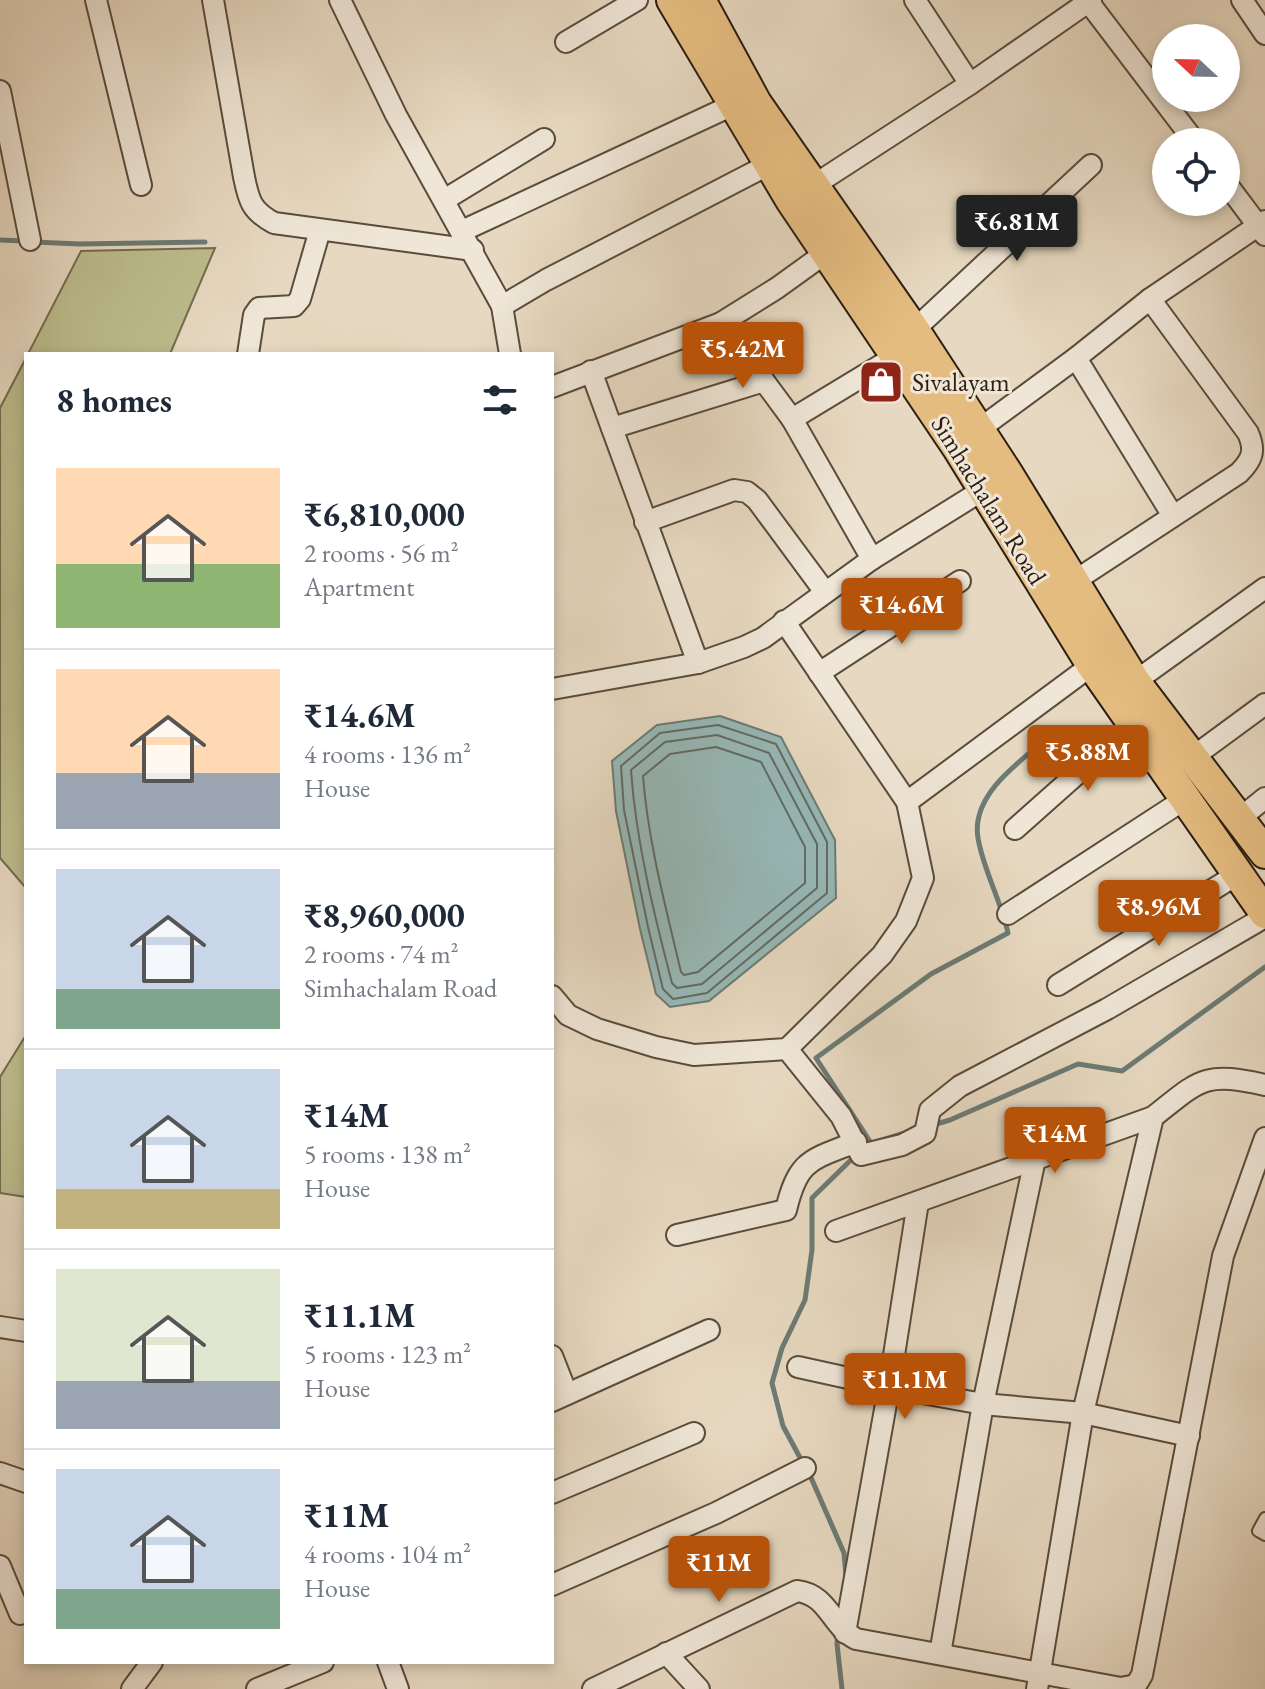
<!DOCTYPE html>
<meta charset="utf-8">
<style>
:root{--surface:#fff;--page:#f2f2f3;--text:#1f2937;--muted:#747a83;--line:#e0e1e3;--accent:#b45309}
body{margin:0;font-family:"EB Garamond",serif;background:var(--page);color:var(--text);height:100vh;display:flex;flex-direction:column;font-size:30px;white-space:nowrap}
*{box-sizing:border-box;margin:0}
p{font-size:26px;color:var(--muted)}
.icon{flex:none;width:44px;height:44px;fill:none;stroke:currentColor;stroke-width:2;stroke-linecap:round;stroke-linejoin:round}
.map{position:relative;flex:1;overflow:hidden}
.sheet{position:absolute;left:24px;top:352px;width:530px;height:1312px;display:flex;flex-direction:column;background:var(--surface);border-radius:0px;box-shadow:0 4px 12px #0003}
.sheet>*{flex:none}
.needle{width:52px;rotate:292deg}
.tools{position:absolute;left:1152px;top:24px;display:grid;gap:16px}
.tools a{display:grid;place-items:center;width:88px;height:88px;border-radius:50%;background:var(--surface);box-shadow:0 4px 12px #0003;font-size:40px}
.price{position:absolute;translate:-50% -68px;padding:0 18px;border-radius:8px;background:var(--accent);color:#fff;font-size:26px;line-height:52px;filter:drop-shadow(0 2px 4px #0008)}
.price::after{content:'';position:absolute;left:50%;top:48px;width:24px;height:18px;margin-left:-12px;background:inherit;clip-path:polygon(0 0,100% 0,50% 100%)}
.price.on{background:#222;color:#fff}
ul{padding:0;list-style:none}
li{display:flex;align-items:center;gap:24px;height:200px;padding:0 32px}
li+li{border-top:2px solid var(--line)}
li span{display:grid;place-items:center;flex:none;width:224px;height:160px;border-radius:0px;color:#555}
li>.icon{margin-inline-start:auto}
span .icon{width:96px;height:96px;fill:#fffc;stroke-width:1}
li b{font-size:34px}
h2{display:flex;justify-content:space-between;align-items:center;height:96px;padding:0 32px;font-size:34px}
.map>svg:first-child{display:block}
.green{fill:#bdbd8e;stroke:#746d4f;stroke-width:2}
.water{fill:#97b9b8;stroke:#6c7b75;stroke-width:2}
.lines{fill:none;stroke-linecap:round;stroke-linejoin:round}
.shore{stroke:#616b64;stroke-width:2}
.stream{stroke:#6c7b75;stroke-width:5}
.service-casing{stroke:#5a4c3c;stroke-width:14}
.minor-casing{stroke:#5a4c3c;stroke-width:24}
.primary-casing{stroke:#2b1d10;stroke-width:34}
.service{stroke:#efe6d7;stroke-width:10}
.minor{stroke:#efe6d7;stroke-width:20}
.primary{stroke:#e4bc80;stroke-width:30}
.labels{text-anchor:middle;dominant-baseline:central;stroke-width:6;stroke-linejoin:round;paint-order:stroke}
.poi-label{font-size:26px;fill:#2b1d10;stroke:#efe6d7;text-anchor:start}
.street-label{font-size:26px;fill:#2b1d10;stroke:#efe6d7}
</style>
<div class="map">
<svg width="1265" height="1689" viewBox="0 0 1265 1689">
<rect width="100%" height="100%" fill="#e7d9c1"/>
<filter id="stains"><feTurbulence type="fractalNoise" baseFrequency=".0025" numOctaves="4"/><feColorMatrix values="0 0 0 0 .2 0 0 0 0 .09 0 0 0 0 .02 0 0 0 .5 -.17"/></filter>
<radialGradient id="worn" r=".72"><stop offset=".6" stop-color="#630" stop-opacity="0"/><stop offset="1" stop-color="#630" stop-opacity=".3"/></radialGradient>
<g class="green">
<polygon points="215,248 170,354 28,354 81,251"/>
<polygon points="26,358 26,888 0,858 0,408"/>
<polygon points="26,1035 26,1197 0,1193 0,1077"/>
</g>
<polygon class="water" points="720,716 781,737 835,840 836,898 709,1001 670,1007 656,994 640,929 616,811 612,761 657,725"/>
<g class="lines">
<g class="shore">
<polygon points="718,725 776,744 827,842 827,893 707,993 673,999 663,989 648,927 624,810 621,766 660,733"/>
<path d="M717,735L769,753L817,844V888L702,984L677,988L672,983C654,914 636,842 631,770L665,742Z"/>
<path d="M716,747L761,762L805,847V883L698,972L684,975L681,972C666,908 648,842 643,776L670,754Z"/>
</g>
<g class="stream">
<polyline points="0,240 24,241"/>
<polyline points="34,242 79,244 205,242"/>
<polyline points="933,1125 950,1120 1078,1064 1122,1071 1265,967"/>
<polyline points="879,1141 908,1132"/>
<path d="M867,1146L871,1143L816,1058L931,974L1008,933C1001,901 983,869 978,838C970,791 1028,756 1060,728"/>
<polyline points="804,1465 783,1426 772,1383 782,1348 805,1300 812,1250 812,1198 856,1155"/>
<polyline points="809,1473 844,1553 846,1576"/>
<polyline points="838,1633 837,1644 842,1689"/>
</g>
<g class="service-casing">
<polyline id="service" points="1265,1518 1258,1531 1265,1535"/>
</g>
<g class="minor-casing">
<g id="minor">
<polyline points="96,0 141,185"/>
<path d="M213,0L244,177C249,202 252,211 274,223L473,250"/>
<polyline points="340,0 396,115 502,306 510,354"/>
<polyline points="915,0 970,84"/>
<polyline points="1087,0 1195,142"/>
<polyline points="1242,0 1265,34"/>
<polyline points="566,42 637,0"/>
<polyline points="0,91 30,240"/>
<polyline points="1226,183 1265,235"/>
<polyline points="805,191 970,84 1091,0"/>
<polyline points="444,200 544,139"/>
<polyline points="462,231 735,104"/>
<polyline points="502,306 546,280 770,164"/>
<polyline points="721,323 777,288 827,252"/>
<polyline points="914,330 1091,165"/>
<polyline points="248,354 254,315 259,308 294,306 300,299 320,230"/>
<polyline points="1076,358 1173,516"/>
<polyline points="591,371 698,663"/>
<polyline points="552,387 721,323 792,419 872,559"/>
<polyline points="792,419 896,356"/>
<polyline points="612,428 764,381"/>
<polyline points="978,430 1076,358 1150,299 1265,221"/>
<polyline points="645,522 734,490 747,492 757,500 825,592"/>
<path d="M1073,582L1239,473C1252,460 1256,451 1248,433L1150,299"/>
<polyline points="819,673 960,581"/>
<polyline points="1126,688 1265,588"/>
<polyline points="552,689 698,663 744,647 763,638 872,559 994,483"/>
<polyline points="1193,757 1265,704"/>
<polyline points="907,802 1092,665"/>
<polyline points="1239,819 1265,798"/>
<polyline points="1015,829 1132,725"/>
<polyline points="1008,914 1185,799"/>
<polyline points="1058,985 1238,874"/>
<polyline points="552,996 568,1015 597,1029 656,1047 694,1055 787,1049 882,955 906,921 923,878 907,802 784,621"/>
<polyline points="787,1049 841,1116 861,1155 902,1145 925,1133 930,1110 960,1086 1107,1009 1265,917"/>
<path d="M836,1231L1153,1117C1200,1080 1203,1071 1265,1085"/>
<path d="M677,1235L786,1210C798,1159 811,1160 856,1142"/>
<polyline points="0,1327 26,1331"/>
<polyline points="552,1356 567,1394"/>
<polyline points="798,1367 889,1387 983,1404 1083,1413 1189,1436"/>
<polyline points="552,1401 709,1330"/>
<polyline points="0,1473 26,1482"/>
<polyline points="552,1493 694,1433"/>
<polyline points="0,1566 20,1614"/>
<polyline points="552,1585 716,1513 805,1468"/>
<polyline points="845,1633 889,1387 918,1202"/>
<polyline points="666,1653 699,1689"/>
<polyline points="940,1654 983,1404 1035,1159"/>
<polyline points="388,1662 398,1689"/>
<polyline points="132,1689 152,1662"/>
<polyline points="257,1689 323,1662"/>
<path d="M593,1689L797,1591C829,1595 830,1625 856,1639L1121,1688L1136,1685L1142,1675L1223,1256L1265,1138"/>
<polyline points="1037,1689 1083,1413 1153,1117"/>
</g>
</g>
<g class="primary-casing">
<g id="primary">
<polyline points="672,0 791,200 958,448 1092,665 1265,913"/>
<polyline points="700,0 756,103 914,330 1009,476 1135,682 1265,853"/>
</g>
</g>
<use href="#service" class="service"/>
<use href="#minor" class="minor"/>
<use href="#primary" class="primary"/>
</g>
<defs>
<g id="shop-square" transform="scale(2.3)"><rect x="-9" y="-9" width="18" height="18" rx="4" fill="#8f2418" stroke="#efe6d7"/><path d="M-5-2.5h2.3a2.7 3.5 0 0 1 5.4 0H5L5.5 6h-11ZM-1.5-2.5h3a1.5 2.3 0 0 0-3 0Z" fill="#fff"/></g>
</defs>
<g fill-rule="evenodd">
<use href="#shop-square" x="881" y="382"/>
</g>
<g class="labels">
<g class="poi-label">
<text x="912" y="382">Sivalayam</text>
</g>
<g class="street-label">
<text transform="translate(989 500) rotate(58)">Simhachalam Road</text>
</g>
</g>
<rect width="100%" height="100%" filter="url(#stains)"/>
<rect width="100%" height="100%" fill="url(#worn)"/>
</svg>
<div class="tools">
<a><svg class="needle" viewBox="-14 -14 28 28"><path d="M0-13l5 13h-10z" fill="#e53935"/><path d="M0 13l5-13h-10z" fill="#747a83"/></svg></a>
<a><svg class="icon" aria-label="locate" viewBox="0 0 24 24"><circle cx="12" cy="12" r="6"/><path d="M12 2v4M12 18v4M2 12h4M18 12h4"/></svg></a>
</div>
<b class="price on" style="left:1017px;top:263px">₹6.81M</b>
<b class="price" style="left:743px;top:390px">₹5.42M</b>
<b class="price" style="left:902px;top:646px">₹14.6M</b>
<b class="price" style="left:1088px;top:793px">₹5.88M</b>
<b class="price" style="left:1159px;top:948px">₹8.96M</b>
<b class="price" style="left:1055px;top:1175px">₹14M</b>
<b class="price" style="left:905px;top:1421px">₹11.1M</b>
<b class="price" style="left:719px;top:1604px">₹11M</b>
<section class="sheet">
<h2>8 homes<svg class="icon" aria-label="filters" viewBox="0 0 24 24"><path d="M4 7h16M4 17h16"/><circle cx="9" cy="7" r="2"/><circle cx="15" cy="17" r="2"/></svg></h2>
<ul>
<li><span style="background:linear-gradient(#ffd9b3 60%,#8fb573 0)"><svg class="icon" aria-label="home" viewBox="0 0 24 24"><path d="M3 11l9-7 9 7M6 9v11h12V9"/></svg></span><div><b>₹6,810,000</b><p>2 rooms · 56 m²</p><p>Apartment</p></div></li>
<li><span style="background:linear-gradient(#ffd9b3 65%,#9aa5b1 0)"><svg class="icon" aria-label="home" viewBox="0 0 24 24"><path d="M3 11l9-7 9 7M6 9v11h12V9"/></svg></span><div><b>₹14.6M</b><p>4 rooms · 136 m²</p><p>House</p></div></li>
<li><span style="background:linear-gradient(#c9d6e8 75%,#7fa58c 0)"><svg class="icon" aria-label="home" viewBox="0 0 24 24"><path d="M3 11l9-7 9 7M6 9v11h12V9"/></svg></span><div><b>₹8,960,000</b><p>2 rooms · 74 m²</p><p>Simhachalam Road</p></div></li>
<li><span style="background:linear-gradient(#c9d6e8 75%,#c2b280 0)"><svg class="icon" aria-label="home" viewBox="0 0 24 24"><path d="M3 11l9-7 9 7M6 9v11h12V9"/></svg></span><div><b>₹14M</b><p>5 rooms · 138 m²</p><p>House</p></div></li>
<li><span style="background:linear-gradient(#dfe7d0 70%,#9aa5b1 0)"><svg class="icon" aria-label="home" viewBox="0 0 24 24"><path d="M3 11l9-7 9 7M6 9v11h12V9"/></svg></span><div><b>₹11.1M</b><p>5 rooms · 123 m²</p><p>House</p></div></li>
<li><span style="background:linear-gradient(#c9d6e8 75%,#7fa58c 0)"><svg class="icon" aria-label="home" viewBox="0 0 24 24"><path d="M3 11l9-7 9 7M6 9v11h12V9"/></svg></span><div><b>₹11M</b><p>4 rooms · 104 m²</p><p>House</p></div></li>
</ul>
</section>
</div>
